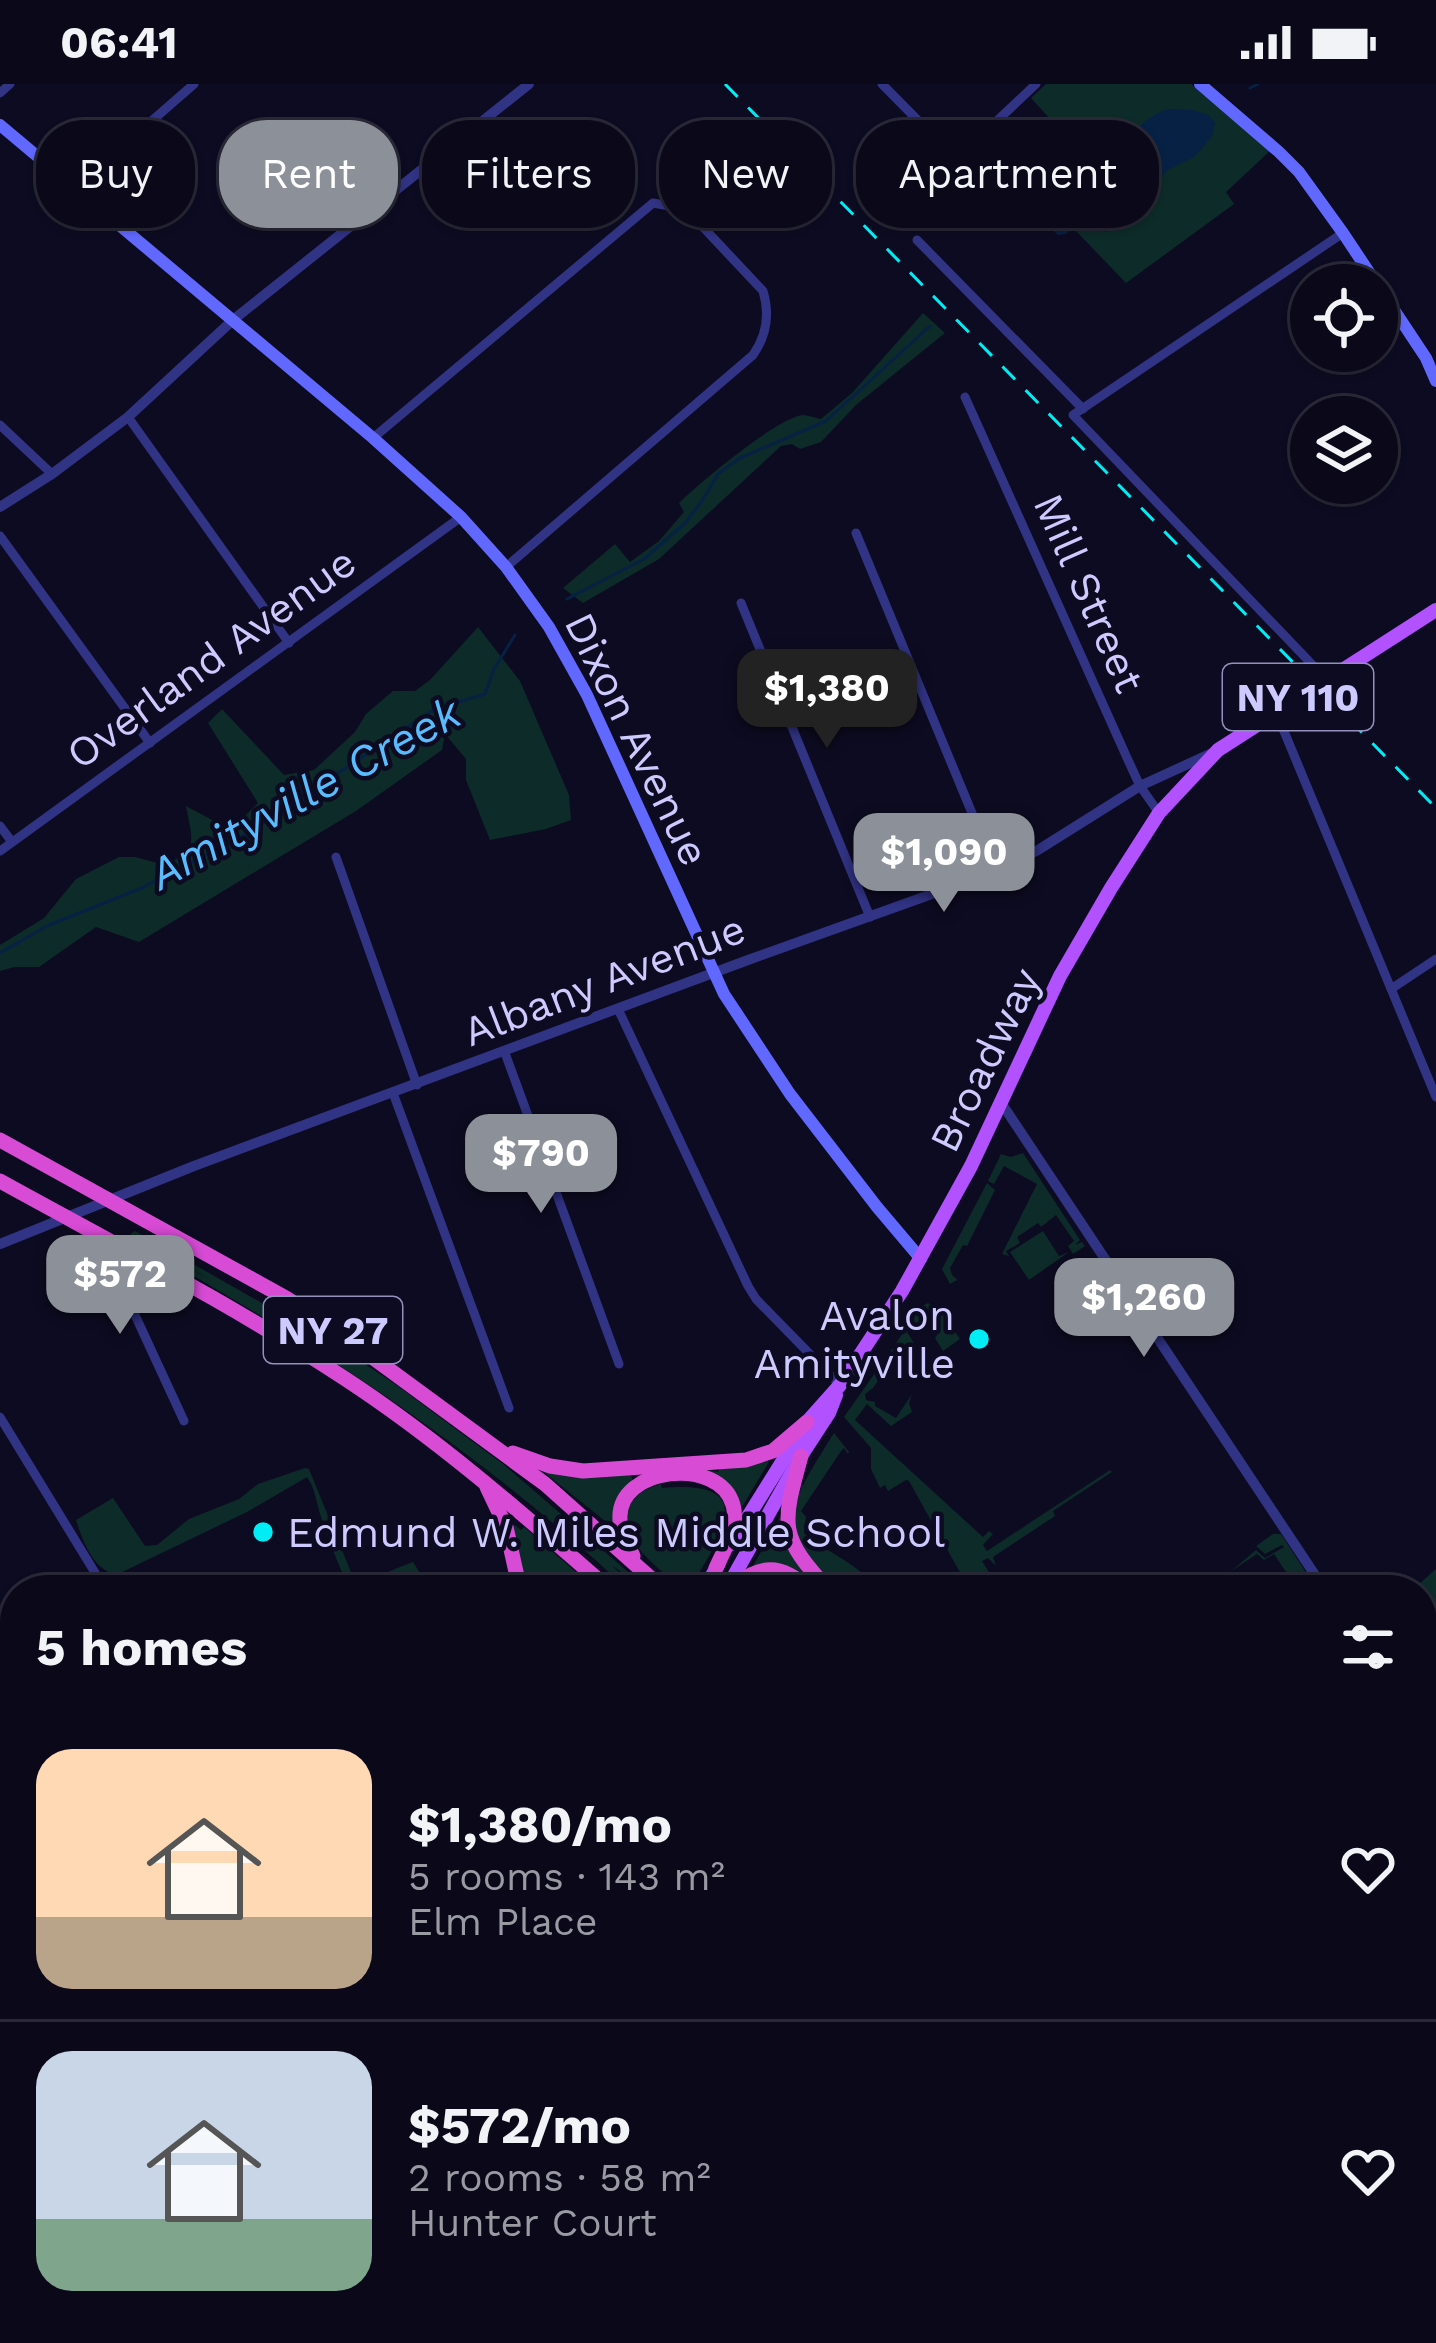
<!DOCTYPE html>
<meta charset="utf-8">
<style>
:root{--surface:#0a0819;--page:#131122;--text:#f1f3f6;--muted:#999aa2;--line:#2a2938;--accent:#8c9099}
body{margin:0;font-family:"Work Sans",sans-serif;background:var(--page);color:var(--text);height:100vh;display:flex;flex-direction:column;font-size:45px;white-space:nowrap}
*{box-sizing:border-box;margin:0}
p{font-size:39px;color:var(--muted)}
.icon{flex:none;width:66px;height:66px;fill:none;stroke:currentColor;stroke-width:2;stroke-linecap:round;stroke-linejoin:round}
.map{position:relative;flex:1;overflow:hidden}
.details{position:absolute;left:0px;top:1491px;width:1437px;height:768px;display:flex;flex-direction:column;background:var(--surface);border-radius:48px 48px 0 0;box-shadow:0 3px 9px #0004,0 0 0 3px var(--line)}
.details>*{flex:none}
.banner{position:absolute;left:36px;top:36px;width:1365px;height:108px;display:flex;gap:24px}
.buttons{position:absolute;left:1290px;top:180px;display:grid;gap:24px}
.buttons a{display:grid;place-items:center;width:108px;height:108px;border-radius:50%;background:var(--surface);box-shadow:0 3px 9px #0004,0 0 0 3px var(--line);font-size:60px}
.price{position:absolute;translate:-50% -102px;padding:0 27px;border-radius:24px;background:var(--accent);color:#fff;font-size:39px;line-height:78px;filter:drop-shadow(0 3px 6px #0008)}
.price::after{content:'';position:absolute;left:50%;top:72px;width:36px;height:27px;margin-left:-18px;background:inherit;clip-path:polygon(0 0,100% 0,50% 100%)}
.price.active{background:#222;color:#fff}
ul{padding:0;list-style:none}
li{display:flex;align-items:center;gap:36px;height:300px;padding:0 36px}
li+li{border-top:3px solid var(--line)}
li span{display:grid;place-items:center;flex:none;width:336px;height:240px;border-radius:36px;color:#555}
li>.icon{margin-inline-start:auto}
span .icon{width:144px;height:144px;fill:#fffc;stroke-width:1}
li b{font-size:51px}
h2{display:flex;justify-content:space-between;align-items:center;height:144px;padding:0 36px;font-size:51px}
.tag{padding:0 42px;border-radius:48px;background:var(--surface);box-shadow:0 3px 9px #0004,0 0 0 3px var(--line);font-size:42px;line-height:108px}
.tag.active{background:var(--accent);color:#fff}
.status{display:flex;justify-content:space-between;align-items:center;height:84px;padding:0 60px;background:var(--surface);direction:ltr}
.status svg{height:33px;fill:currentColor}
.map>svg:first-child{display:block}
.green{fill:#0d2b28}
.water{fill:#062144}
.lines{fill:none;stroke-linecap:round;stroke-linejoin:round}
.stream{stroke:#062144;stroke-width:3}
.minor{stroke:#313384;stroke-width:9}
.tertiary{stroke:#313384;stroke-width:10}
.secondary{stroke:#6168ff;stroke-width:12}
.primary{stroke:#b251ff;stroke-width:14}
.trunk{stroke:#d84bd5;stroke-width:15}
.rail{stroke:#00edf5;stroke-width:3;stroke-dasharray:18 15;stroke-linecap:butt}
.poi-dot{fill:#00edf5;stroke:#0d0b21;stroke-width:4.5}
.labels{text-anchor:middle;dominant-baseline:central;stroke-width:9;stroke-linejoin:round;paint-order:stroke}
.shield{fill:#0d0b21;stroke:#9391bc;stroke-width:3}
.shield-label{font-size:39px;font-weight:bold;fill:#cdcaff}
.street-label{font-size:42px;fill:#cdcaff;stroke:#0d0b21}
.poi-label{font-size:42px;fill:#cdcaff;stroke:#0d0b21;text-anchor:end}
.water-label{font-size:45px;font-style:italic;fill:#58bdff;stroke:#0d0b21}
</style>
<div class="status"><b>06:41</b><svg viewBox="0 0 49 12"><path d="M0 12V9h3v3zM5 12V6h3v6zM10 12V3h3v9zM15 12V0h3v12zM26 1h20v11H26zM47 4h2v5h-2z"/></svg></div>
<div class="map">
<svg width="1436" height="2259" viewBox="0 0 1436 2259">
<rect width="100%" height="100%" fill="#0d0b21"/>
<g class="green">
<polygon points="1046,0 1191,0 1271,66 1226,108 1234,120 1126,199 1028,97 1065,51 1031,14"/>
<path d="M923,229L945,249L856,321L821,358L800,365L792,360L781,362L659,475L583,519L563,504L615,460L630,478L659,457L684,428L679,419C698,400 778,333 803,331C807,331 816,334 821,335L852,309Z"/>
<path d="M478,543L520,597L569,711L571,736L546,745L490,756L466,696V675L445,650L442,666L356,727L139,858L96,843L39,883H15L0,887V861L44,834L76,795L119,773H135L165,781C200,764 192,756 186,722L231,746L258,719L208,639L222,625L284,691L314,686L355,648L366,630L393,607H415L430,596Z"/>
<polygon points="1023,1069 1080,1156 1075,1161 1082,1158 1085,1162 1073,1170 1068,1162 1074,1157 1056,1131 1041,1143 1038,1139 1017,1153 1020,1159 1006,1167 1009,1172 1002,1170 1037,1100 1004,1082 994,1100 988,1097 1001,1070 1011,1073"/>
<polygon points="987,1099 995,1106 967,1162 963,1161 950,1184 952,1191 964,1202 957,1196 950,1200 942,1185"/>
<path d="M135,1147L336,1261L395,1300L503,1380L649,1506H643L612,1481L635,1506H628C475,1362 308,1255 125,1153L130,1152L214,1198L130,1150Z"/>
<polygon points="1043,1147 1059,1172 1069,1168 1029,1196 1010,1168"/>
<polygon points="928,1219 940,1225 960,1255 943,1267 935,1254 937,1251 926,1235 907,1248 914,1259 906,1264 902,1262 873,1304 865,1310 866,1316 875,1318 875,1322 896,1334 912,1310 909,1319 912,1328 891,1342 867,1320 855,1336 983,1453 989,1447 993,1450 983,1461 987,1467 1110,1386 1112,1388 1053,1427 1055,1432 993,1473 996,1482 988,1474 982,1477 1000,1506 965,1506 959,1496 962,1492 909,1397 906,1396 888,1407 885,1401 880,1404 871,1385 871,1364 844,1333 922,1222"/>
<path d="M834,1349L849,1368L848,1370L844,1364L841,1367L801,1427L806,1433L804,1449C812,1459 818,1460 829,1467C844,1475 871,1493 879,1506H835C773,1437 790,1420 834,1349Z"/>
<polygon points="767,1375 769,1378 739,1428 704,1386 718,1388 721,1382"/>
<path d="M305,1384L309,1385L355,1498H362L413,1478L431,1506H350C338,1481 329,1456 320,1430C316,1417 315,1404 307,1393L247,1428L116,1491C93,1485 83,1458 76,1436L113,1414L145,1462L157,1461L189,1435L239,1415L258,1400Z"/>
<polygon points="540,1385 631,1389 633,1399 615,1445"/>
<path d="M661,1400L662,1404C764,1395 719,1454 689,1506H683C667,1491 646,1476 634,1458C615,1429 633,1408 661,1400Z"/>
<polygon points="780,1433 803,1487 800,1491 752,1484"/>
<path d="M515,1441L521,1446L524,1443L591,1501C573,1508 547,1506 525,1506L513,1443Z"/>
<polygon points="1273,1450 1281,1450 1316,1504 1288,1506 1294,1500 1274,1470 1264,1476 1257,1470 1230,1488 1256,1466 1265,1474 1284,1463 1282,1461 1265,1470 1256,1462"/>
<polygon points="1436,1485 1436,1659 1422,1638 1422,1506 1412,1506"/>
</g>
<path class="water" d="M1168,25L1192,26L1209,31L1215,39L1212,52L1200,67L1194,73L1166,87L1143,123L1116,145L1107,148L1075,141L1066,150L1058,151L1053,146V140L1068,129C1066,95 1101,81 1121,61C1136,46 1147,32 1168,25Z"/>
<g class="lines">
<g class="stream">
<polyline points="1250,4 1258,0"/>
<polyline points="567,515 644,475 685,439 702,417 718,390 740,374 826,337 930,242"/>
<polyline points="0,869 49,841 144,803 251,747 433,626 485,610 494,585 515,551"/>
</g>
<g class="minor">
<polyline points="882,0 958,77"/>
<polyline points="0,9 10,0"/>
<polyline points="76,103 194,0"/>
<polyline points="893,135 1036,0"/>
<polyline points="917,156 1083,325"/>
<polyline points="965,313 1128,676 1140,702 1159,729"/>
<polyline points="128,333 289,559"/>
<polyline points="0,341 52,390"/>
<path d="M373,354L653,119L686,125L763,207C770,230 767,251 753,271L506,483"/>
<polyline points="856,449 996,787"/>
<polyline points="0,452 150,659"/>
<polyline points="741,519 870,833"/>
<polyline points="1326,595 1073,331 1343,149"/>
<polyline points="1276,628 1436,1013"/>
<polyline points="0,742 12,758"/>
<polyline points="0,767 461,433"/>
<polyline points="336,773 417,1001"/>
<polyline points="1391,905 1436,875"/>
<polyline points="619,927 748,1202 756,1215 840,1301"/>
<polyline points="505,969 619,1280"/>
<polyline points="393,1009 509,1324"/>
<polyline points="98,1151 184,1337"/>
<polyline points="0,1333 97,1492"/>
<polyline points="0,1565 15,1557"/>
<polyline points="0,1807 15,1838"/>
<polyline points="0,2118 15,2145"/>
<polyline points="71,2244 80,2259"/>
<polyline points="203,2244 210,2259"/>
<polyline points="436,2244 445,2259"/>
<polyline points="594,2244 600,2259"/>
<polyline points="746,2244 752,2259"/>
<polyline points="904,2244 910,2259"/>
<polyline points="1058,2244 1064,2259"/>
<polyline points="1388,2244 1393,2259"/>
<polyline points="1101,2259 1115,2244"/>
<polyline points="1252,2259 1271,2244"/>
</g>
<g class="tertiary">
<polyline points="0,423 52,390 128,333 233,236 529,0"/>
<polyline points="1002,1020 1325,1506"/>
<polyline points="0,1160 194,1082 748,876 996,787 1038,766 1140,702 1212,669"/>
<polyline points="1422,1651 1436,1672"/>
</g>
<g class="secondary">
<polyline points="1200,0 1279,68 1299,88 1343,149 1426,274 1436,297"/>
<polyline points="0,41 373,354 461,433 506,483 549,543 587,611 724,910 790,1010 877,1123 921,1175"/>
<polyline points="1422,2011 1436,1994"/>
<polyline points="1202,2259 1216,2244"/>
</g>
<g class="primary">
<polyline points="731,1460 807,1338 840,1301 902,1207 971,1082 1060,892 1111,804 1159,729 1218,666 1436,526"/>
<polyline points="704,1506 719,1479"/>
<polyline points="726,1506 801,1372 829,1329 836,1311"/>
<polyline points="353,2259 360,2244"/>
<polyline points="375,2259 381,2244"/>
</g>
<g class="trunk">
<polyline points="0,1056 286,1214 368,1270 545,1400 664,1506"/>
<path d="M0,1097C116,1161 233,1221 344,1294C439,1356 524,1431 610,1506"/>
<polyline points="513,1369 550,1382 583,1387 746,1376 773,1367 807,1338"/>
<path d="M801,1372C782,1441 778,1452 829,1506"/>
<polyline points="487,1403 506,1443 520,1506"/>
<path d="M633,1472C628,1461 621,1449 620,1436C616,1382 720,1372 733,1421C739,1441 724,1466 716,1484"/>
<path d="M729,1506C762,1479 779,1479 811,1506"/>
<polyline points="1422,2119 1436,2121"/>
<polyline points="1422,2162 1436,2165"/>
</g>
<polyline class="rail" points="725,0 1436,724"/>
</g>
<g class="poi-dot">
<circle cx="979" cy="1255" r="12"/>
<circle cx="263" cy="1448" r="12"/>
</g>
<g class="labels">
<g class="shield">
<rect x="1223" y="580" width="150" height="66" rx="9"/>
<rect x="264" y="1213" width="138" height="66" rx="9"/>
</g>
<g class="shield-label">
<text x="1298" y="613">NY 110</text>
<text x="333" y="1246">NY 27</text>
</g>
<g class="street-label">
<text transform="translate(1089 509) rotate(66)">Mill Street</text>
<text transform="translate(211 574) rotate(-36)">Overland Avenue</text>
<text transform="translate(637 655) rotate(64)">Dixon Avenue</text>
<text transform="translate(604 896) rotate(-21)">Albany Avenue</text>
<text transform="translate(985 976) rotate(-64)">Broadway</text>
</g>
<g class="poi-label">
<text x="955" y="1231">Avalon<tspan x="955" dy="48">Amityville</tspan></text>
<text x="287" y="1448" text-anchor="start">Edmund W. Miles Middle School</text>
</g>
<g class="water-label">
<text transform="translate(305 709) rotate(-29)">Amityville Creek</text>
</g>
</g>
</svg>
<div class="buttons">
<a><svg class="icon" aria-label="locate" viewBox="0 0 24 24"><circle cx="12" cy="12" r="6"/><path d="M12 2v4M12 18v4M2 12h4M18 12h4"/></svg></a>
<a><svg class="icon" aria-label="layers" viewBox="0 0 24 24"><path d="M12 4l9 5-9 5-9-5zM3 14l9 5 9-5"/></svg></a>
</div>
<b class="price active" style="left:827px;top:667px">$1,380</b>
<b class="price" style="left:944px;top:831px">$1,090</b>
<b class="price" style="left:541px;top:1132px">$790</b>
<b class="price" style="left:120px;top:1253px">$572</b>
<b class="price" style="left:1144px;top:1276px">$1,260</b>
<div class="banner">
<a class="tag">Buy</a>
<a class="tag active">Rent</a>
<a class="tag">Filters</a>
<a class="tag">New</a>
<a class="tag">Apartment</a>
</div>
<section class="details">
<h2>5 homes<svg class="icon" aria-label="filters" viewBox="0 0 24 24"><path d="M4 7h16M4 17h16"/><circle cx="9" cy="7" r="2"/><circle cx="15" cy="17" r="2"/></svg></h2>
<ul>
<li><span style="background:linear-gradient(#ffd9b3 70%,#b9a48a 0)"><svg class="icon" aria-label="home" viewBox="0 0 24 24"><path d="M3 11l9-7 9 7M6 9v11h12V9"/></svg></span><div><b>$1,380/mo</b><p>5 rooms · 143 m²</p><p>Elm Place</p></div><svg class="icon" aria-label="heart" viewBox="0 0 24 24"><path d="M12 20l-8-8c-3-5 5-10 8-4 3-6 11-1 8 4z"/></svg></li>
<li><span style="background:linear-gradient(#c9d6e8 70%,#7fa58c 0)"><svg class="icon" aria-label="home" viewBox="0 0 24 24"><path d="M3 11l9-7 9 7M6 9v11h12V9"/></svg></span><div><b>$572/mo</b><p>2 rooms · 58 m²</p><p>Hunter Court</p></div><svg class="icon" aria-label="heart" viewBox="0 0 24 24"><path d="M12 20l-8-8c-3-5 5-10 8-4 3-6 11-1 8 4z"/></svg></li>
</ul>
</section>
</div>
